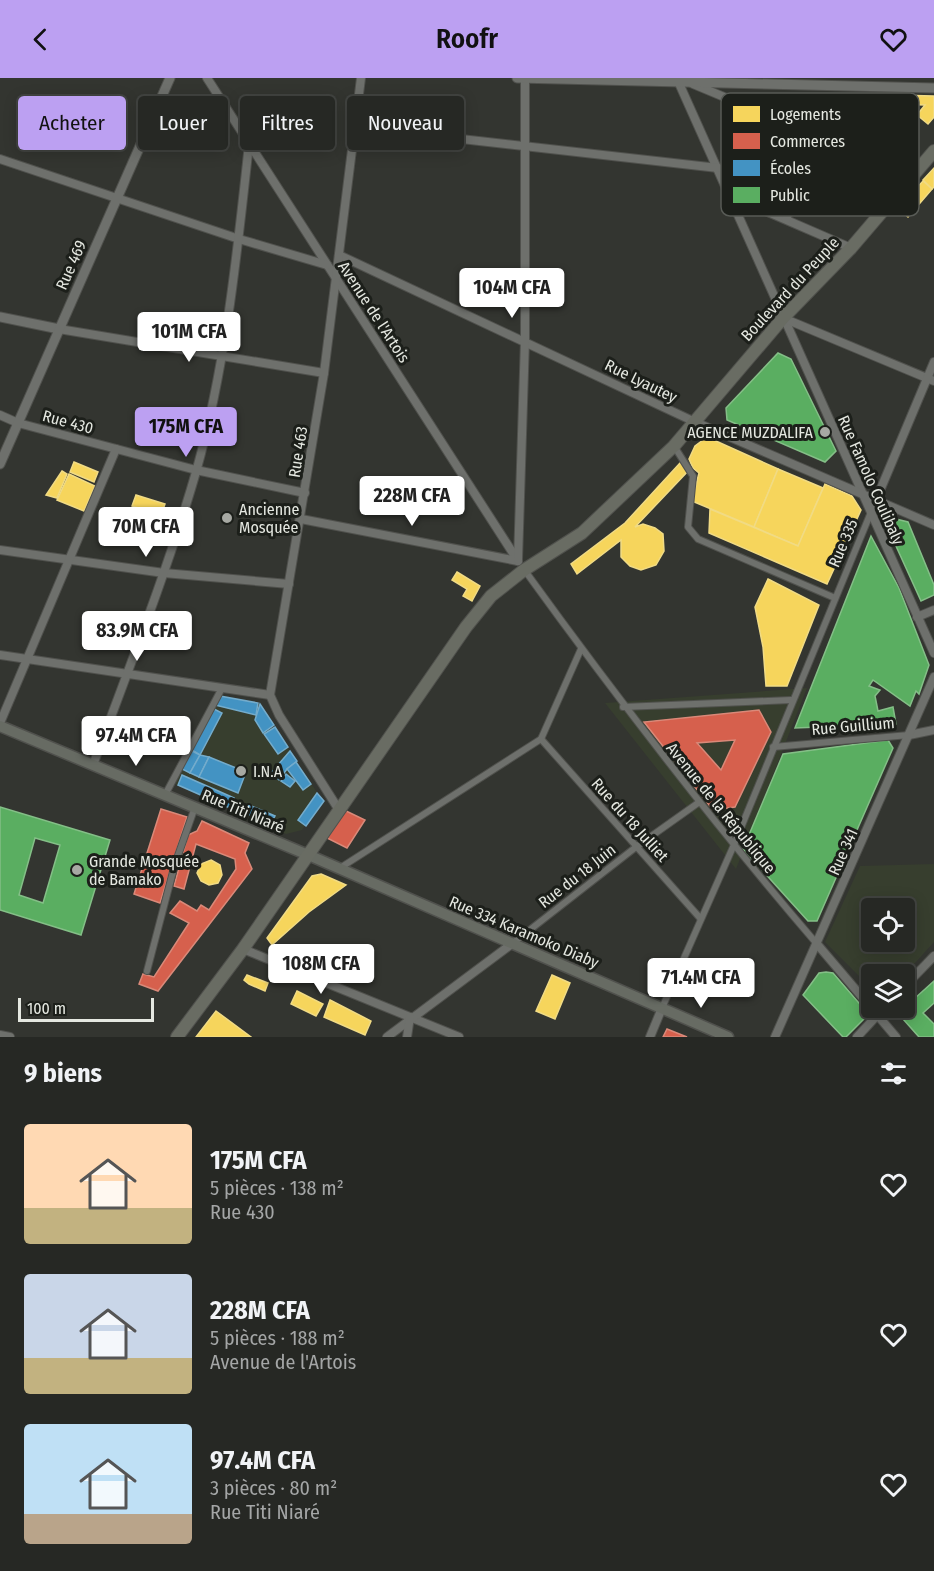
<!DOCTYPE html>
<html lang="fr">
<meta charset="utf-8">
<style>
:root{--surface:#262824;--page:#2e302c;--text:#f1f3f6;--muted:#a4a6a6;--line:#424441;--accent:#bca0f2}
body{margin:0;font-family:"Fira Sans Condensed",sans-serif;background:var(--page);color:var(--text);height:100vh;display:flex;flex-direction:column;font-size:22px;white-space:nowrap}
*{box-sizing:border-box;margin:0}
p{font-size:20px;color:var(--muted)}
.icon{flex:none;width:33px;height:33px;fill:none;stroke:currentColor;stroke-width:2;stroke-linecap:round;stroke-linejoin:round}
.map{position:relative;height:959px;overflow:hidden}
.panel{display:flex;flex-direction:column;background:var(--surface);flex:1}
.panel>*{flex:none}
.top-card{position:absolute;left:18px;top:18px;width:600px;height:54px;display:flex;gap:12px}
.buttons{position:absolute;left:861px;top:820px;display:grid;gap:12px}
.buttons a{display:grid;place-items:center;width:54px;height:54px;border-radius:6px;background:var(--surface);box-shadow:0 3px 15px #0003,0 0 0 2px var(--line);font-size:30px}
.scale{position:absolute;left:18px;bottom:15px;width:136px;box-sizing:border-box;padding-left:6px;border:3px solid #e5e8e1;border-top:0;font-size:16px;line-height:21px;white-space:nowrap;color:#e5e8e1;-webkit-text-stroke:4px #1c1f1a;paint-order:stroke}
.price{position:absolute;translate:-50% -51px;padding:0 14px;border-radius:6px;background:#fff;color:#222;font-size:20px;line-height:39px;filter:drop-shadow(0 2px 3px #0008)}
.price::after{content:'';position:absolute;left:50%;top:36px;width:18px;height:14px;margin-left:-9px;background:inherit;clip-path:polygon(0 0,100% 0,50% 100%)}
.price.on{background:var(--accent);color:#111}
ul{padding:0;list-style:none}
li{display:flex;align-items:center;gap:18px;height:150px;padding:0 24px}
li span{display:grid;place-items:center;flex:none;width:168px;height:120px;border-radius:6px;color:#555}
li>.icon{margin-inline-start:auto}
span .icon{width:72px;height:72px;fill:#fffc;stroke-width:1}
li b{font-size:26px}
h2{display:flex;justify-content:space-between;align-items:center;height:72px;padding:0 24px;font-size:26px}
.chip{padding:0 21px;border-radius:6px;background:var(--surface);box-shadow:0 3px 15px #0003,0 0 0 2px var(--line);font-size:21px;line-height:54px}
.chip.on{background:var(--accent);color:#111}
header{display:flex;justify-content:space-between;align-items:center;height:78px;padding:0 24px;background:var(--accent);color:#111;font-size:27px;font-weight:600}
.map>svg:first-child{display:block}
.built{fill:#373e2e;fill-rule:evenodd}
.homes{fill:#f6d55c;stroke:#f1db84;stroke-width:1.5}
.shops{fill:#d6604d;stroke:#da8979;stroke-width:1.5;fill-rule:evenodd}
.schools{fill:#4393c3;stroke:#74accc;stroke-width:1.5}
.public{fill:#5aae61;stroke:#84bf87;stroke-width:1.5;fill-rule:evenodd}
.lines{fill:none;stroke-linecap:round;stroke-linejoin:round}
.pedestrian-casing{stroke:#50514d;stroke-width:8}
.minor-casing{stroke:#50514d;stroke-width:10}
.tertiary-casing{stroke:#50514d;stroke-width:11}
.secondary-casing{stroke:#50514d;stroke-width:13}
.primary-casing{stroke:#50514d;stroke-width:14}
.pedestrian{stroke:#6e706c;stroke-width:6}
.minor{stroke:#6e706c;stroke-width:8}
.tertiary{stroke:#6e706c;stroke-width:9}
.secondary{stroke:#676b63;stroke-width:10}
.primary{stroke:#696c63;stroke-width:12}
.poi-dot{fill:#a7a9a3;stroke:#1c1f1a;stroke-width:2}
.labels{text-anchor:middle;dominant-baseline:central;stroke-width:6;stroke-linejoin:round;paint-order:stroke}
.street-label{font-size:16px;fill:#e5e8e1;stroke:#1c1f1a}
.poi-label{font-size:16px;fill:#e5e8e1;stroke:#1c1f1a;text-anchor:start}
.key{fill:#1c1f1a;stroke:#585b56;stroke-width:1.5}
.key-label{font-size:16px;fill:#e5e8e1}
</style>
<header><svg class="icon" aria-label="back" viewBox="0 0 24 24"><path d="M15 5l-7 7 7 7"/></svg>Roofr<svg class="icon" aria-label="heart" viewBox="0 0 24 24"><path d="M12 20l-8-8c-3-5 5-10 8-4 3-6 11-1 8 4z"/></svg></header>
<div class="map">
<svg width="934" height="959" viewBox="0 0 934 959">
<rect width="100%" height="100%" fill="#333530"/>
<g class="built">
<polygon points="807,610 736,791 605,625"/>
<polygon points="221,619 259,626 322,722 302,752 286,756 176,707 175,703"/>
<path d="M934,786V864L904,897H872L871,910L825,864L860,788ZM872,831H904V864H872Z"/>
</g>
<g class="homes">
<polygon points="894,17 934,18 934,39 928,46 917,37 925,27 894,26"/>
<polygon points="934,90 934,109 932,111 923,102"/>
<polygon points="923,103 932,111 908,139 898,131"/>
<polygon points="707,359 778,391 754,449 692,423 699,395 693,390 689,381 695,368"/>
<polygon points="74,384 98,394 94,404 70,394"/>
<polygon points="680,385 689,392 635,449 643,446 655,450 663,456 664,473 656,487 641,492 630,488 621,479 621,462 577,496 571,486 625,445"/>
<polygon points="778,391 823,410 798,468 754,449"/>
<polygon points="62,393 67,396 57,420 46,417"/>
<polygon points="69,396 95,408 84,433 57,422"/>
<polygon points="825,406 852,418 861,432 827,506 709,455 710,431 798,468"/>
<polygon points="136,417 165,426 161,437 132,428"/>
<polygon points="131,437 144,439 142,451 128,447"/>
<polygon points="118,448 129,450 126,465 115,463"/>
<polygon points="457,494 480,508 472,523 463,518 467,511 452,502"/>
<polygon points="768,501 819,527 787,608 766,608 763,569 755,529"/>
<polygon points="211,782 220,787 222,797 218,805 209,807 201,803 197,795 201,786"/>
<polygon points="321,796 346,807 309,834 272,867 267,860 312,798"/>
<polygon points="247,897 268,905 265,913 249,906 244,902"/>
<polygon points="552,897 570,905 555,941 536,933"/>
<polygon points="297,913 323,926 316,938 291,926"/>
<polygon points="330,922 371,943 365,957 324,939"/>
<polygon points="216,933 251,959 196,959"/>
</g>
<g class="shops">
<path d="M759,632L771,654L735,729L713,732L644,644ZM735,662L721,692L697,665Z"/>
<polygon points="161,731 187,739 160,825 134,816"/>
<polygon points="344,732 365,742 347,770 325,759"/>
<polygon points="202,743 249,765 245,775 252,791 158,913 139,906 143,896 154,899 189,845 170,835 180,823 197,833 201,827 209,832 236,791 235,781 196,766 184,811 174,808 188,757 197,753"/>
<polygon points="667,951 687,959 663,959"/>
</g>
<g class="schools">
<polygon points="220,618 258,625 256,637 215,627"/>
<polygon points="260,626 274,647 263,655 255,642"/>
<polygon points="214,631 222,635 200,677 192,672"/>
<polygon points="275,649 288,669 278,676 264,656"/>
<polygon points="192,673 200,677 190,695 182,691"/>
<polygon points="290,673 297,683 287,691 279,702 271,695"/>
<polygon points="200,677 209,679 199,699 190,695"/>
<polygon points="209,679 246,694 238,715 199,699"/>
<polygon points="296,684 311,706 303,712 287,691"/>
<polygon points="286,696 295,703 290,709 281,703"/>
<polygon points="182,697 234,720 230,730 178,707"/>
<polygon points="317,715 324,723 306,748 298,742"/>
<polygon points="249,727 275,738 271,746 245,735"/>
</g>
<g class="public">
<polygon points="778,275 791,281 836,373 825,384 727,342 726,330"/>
<polygon points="896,441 908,444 934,507 934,517 921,523 886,446"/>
<polygon points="871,458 899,510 929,587 919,616 916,613 910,628 873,602 869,608 880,612 875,618 878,633 893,629 896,646 795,650"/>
<polygon points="888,662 893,670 817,843 808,843 743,771 783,676"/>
<path d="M0,729L110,762L81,857L0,832ZM35,760L60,767L43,825L19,817Z"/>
<polygon points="826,894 833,895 865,932 865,940 846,959 843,959 803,917 819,895"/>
<polygon points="934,903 934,925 923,935 934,946 934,959 919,959 903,941 904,930"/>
</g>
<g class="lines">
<g class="pedestrian-casing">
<g id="pedestrian">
<polyline points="674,368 693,398 688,449 698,461 835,520"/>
<path d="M523,490C617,620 713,745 817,866"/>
<polyline points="623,629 791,622"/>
<polyline points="541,661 700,840"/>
<polyline points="773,669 909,657"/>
<polyline points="165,717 222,610"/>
<polyline points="340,790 541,661 581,571"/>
<polyline points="513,865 636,769 698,725"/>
<polyline points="147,893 175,786 195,729"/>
<polyline points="662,930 733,769 876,422"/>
</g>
</g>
<g class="minor-casing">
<g id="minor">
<polyline points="207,0 518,483"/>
<polyline points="678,3 934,575"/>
<polyline points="693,6 913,98"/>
<polyline points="355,49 718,90"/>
<polyline points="0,81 239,161 327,187"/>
<polyline points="731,118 851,170"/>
<polyline points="786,141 819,59"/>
<polyline points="339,177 695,344 934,447"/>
<polyline points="783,240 934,303"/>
<polyline points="59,251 324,295"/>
<polyline points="0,337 18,345 196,392 305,415"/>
<polyline points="876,422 934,284"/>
<polyline points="301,441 518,483"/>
<polyline points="0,472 164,495 289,506"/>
<polyline points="518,482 525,262 525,0"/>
<polyline points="917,539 934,532"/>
<polyline points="0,577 270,617"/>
<polyline points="0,645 116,371"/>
<polyline points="909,657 934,652"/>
<path d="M93,687C129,590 167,494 196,394C226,287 237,176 249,66"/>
<polyline points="339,732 279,637 270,617 324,295 361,0"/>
<polyline points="817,866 896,959"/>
<polyline points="243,871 459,959"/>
<polyline points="904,909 934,878"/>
<polyline points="0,957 10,959"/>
<polyline points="387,959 513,865"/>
<polyline points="407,959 410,939"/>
<polyline points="650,959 662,930"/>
<polyline points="775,959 934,599"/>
<polyline points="857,959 884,930"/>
</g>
</g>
<g class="tertiary-casing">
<g id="tertiary">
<polyline points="517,0 934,10"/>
<polyline points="0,239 59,251"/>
<polyline points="0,386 170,0"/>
</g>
</g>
<g class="secondary-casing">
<polyline id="secondary" points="0,648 313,779 728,959"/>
</g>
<g class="primary-casing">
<polyline id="primary" points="177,959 243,871 466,549 491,518 524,492 582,455 674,368 783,240 851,170 934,73"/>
</g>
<use href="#pedestrian" class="pedestrian"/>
<use href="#minor" class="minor"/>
<use href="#tertiary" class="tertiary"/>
<use href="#secondary" class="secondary"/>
<use href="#primary" class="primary"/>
</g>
<g class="poi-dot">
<circle cx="825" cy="354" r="6"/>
<circle cx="227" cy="440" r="6"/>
<circle cx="241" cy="693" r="6"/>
<circle cx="77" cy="792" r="6"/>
</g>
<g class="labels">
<g class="street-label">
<text transform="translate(71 187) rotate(-66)">Rue 469</text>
<text transform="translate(790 211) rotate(-47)">Boulevard du Peuple</text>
<text transform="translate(374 234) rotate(57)">Avenue de l'Artois</text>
<text transform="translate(641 303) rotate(26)">Rue Lyautey</text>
<text transform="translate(68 344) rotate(15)">Rue 430</text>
<text transform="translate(298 374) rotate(-81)">Rue 463</text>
<text transform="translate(871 402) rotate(66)">Rue Famolo Coulibaly</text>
<text transform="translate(843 465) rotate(-67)">Rue 335</text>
<text transform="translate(853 648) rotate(-5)">Rue Guillium</text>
<text transform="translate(721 730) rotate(51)">Avenue de la République</text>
<text transform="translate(243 733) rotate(23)">Rue Titi Niaré</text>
<text transform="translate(630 742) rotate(48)">Rue du 18 Julliet</text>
<text transform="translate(843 774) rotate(-66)">Rue 341</text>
<text transform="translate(577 798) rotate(-38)">Rue du 18 Juin</text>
<text transform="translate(524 854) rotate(23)">Rue 334 Karamoko Diaby</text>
</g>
<g class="poi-label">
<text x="813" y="354" text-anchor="end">AGENCE MUZDALIFA</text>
<text x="239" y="431">Ancienne<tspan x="239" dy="18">Mosquée</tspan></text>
<text x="253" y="693">I.N.A</text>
<text x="89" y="783">Grande Mosquée<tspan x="89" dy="18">de Bamako</tspan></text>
</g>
</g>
<rect x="721" y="15" width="198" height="123" rx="9" class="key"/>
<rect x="733" y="28" width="27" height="16" fill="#f6d55c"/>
<rect x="733" y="55" width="27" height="16" fill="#d6604d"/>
<rect x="733" y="82" width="27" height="16" fill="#4393c3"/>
<rect x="733" y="109" width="27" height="16" fill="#5aae61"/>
<g class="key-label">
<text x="770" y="42">Logements</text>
<text x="770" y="69">Commerces</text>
<text x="770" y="96">Écoles</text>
<text x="770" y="123">Public</text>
</g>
</svg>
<div class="buttons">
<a><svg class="icon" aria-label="locate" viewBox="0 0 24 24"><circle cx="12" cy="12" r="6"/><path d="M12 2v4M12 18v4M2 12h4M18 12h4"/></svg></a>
<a><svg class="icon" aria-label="layers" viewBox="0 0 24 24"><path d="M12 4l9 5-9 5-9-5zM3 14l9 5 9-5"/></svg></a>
</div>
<div class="scale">100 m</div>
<b class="price" style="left:512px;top:241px">104M CFA</b>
<b class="price" style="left:189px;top:285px">101M CFA</b>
<b class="price on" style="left:186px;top:380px">175M CFA</b>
<b class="price" style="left:412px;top:449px">228M CFA</b>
<b class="price" style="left:146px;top:480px">70M CFA</b>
<b class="price" style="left:137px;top:584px">83.9M CFA</b>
<b class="price" style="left:136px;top:689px">97.4M CFA</b>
<b class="price" style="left:321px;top:917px">108M CFA</b>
<b class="price" style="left:701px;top:931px">71.4M CFA</b>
<div class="top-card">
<a class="chip on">Acheter</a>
<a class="chip">Louer</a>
<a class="chip">Filtres</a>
<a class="chip">Nouveau</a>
</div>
</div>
<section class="panel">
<h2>9 biens<svg class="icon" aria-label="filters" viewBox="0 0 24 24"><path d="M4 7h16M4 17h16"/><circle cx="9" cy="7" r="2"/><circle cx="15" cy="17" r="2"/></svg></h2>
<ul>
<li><span style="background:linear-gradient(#ffd9b3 70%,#c2b280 0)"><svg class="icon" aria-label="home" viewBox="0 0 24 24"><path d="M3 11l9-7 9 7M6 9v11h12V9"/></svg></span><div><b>175M CFA</b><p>5 pièces · 138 m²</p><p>Rue 430</p></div><svg class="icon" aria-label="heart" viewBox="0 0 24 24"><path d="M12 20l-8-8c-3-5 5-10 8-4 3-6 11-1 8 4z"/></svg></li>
<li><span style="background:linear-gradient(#c9d6e8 70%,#c2b280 0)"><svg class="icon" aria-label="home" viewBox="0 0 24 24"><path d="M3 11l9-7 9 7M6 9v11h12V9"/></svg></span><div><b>228M CFA</b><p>5 pièces · 188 m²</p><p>Avenue de l'Artois</p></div><svg class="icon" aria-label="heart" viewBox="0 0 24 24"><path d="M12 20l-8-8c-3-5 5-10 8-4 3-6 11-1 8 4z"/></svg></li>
<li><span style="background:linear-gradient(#bfe0f5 75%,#b9a48a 0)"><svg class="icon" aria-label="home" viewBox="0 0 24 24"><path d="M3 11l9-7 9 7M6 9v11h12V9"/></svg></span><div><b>97.4M CFA</b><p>3 pièces · 80 m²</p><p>Rue Titi Niaré</p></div><svg class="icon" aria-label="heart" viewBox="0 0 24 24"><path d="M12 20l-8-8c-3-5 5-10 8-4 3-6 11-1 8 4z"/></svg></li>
</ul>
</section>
